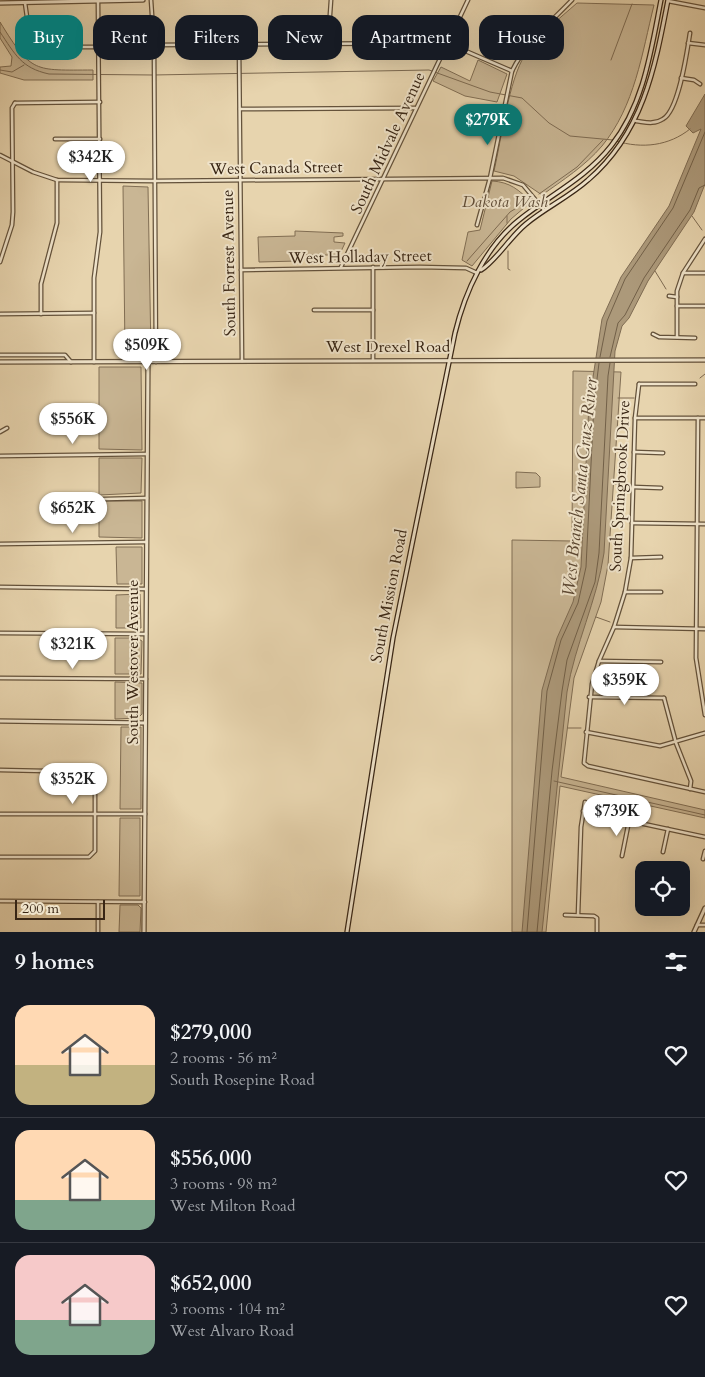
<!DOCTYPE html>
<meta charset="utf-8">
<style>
:root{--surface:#171b24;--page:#20242c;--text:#f1f3f6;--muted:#9ea1a6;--line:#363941;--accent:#0f766e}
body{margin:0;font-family:Cardo,serif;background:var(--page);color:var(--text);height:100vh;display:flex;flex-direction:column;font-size:19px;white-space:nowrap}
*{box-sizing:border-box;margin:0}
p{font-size:16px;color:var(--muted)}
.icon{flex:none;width:28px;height:28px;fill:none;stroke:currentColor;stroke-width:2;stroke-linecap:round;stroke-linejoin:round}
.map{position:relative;height:932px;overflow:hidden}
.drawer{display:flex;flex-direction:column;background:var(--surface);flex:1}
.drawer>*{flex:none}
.banner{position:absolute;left:15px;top:15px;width:675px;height:45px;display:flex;gap:10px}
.tools{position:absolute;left:635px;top:861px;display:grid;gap:10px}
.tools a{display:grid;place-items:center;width:55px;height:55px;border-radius:10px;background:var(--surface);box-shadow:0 5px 20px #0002;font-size:25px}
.scale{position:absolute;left:15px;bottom:12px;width:90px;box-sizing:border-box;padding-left:5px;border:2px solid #392615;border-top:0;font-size:14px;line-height:18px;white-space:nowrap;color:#392615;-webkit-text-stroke:4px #efe3ca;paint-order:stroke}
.price{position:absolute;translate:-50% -42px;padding:0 11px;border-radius:18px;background:#fff;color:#222;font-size:16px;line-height:32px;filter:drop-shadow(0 1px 2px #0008)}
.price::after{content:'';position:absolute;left:50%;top:30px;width:15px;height:11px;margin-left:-8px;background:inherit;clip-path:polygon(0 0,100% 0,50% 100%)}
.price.selected{background:var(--accent);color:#fff}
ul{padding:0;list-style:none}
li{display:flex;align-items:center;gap:15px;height:125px;padding:0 15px}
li+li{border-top:1px solid var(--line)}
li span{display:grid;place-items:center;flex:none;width:140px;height:100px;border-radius:15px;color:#555}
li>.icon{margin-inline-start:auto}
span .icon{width:60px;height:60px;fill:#fffc;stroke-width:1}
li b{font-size:21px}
h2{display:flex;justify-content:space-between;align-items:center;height:60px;padding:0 15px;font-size:21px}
.tag{padding:0 18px;border-radius:15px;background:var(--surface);box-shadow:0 5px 20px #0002;font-size:18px;line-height:45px}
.tag.selected{background:var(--accent);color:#fff}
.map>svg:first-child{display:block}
.green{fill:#c9b694;stroke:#816e54}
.water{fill:#ac997a;stroke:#7e6b52}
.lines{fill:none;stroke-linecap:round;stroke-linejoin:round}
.shore{stroke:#726048;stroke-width:1}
.stream{stroke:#7e6b52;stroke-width:1}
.minor-casing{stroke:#64523b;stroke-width:5}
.tertiary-casing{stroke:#64523b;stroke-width:5.5}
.secondary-casing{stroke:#392615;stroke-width:5.5}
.minor{stroke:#efe3ca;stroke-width:2.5}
.tertiary{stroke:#efe3ca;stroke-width:3}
.secondary{stroke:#efe3ca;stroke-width:3}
.labels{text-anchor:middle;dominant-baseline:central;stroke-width:4;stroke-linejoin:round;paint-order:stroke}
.street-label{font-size:16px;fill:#392615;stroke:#efe3ca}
.park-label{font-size:16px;font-style:italic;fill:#5d4a35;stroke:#efe3ca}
.water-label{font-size:18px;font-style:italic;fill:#5c4833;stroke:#efe3ca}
</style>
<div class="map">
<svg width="705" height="932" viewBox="0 0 705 932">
<rect width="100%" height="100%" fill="#e7d4ae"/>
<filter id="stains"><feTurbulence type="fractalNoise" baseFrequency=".004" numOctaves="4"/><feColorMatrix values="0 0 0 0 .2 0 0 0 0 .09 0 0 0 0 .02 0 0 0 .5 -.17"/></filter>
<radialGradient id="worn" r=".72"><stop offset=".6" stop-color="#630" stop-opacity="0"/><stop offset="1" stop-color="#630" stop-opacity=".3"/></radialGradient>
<g class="green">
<path d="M577,3L654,5C642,53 635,106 602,146C585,166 563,180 542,195L514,176L494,171C501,141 509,79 525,55C538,35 559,19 577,3Z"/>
<path d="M0,22C32,74 34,70 93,70V80H24L0,73V67L11,66L12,57L0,38Z"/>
<polygon points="478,60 507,74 497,102 465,96 433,81 441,67 470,81"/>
<path d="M492,181C510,182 519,190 531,202L511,219L472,266L462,260L468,232L480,230Z"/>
<polygon points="123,186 148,187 151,353 125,352"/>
<polygon points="295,231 343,233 343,236 334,237 334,242 345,243 335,264 335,255 299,255 298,261 259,262 258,237 295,236"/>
<polygon points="99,367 141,367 142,450 99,449"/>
<polygon points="573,371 621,372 608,565 601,602 574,678 561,777 705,810 705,818 560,786 546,932 512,932 512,540 572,541"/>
<polygon points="99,458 142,458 141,493 99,495"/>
<polygon points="516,472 536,473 540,477 540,487 516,488"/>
<polygon points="99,501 142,501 142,538 99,537"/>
<polygon points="116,547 142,547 142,584 117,584"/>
<polygon points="140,594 141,628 116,628 116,595"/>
<polygon points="115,638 137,638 142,641 141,674 115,674"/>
<polygon points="115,682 142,683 142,714 138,718 115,719"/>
<polygon points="121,727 141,727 141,809 120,809"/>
<polygon points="120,818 140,818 140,896 119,896"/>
<polygon points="120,905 138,905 141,908 140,932 119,932"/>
</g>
<path class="water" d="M705,94V184L694,212L648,281L629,318L622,326L615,351L604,553C597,601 575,644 567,692L542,932H522L542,690L557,638L573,602L581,567L589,403L602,319L621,277L669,206L701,129L693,133L686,126Z"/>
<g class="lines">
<g class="shore">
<polyline points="600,357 607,321 625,279 673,208 705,132"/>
<polyline points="610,357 618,323 625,315 644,278 690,210 699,188 705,185"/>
<polyline points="527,932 547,691 561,640 578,603 586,567 594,403 599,363"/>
<polyline points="537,932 552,771 562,691 567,660 595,582 599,553 608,376 610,363"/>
</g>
<g class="stream">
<path d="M0,32C15,54 21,68 49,74L153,75L429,70L490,92L522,98L549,123L570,136L613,140"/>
<polyline points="611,60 632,4"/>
<polyline points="0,70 12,72 24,65"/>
<path d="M616,141C642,149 669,146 690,129"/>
<polyline points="539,194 577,167 603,140"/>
<polyline points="692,216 702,230"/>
<polyline points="507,223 507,216"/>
<polyline points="508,251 508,269 510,270"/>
<polyline points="467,261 510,212 531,199"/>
<polyline points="655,271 666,289"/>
<polyline points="700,378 705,374"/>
<polyline points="618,398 634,398"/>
<polyline points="614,484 629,484"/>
<polyline points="596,617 610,622"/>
<polyline points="568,728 581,728"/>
<polyline points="554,781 705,815"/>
</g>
<g class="minor-casing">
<g id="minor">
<polyline points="151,0 154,45 156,362"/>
<polyline points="668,1 705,8"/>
<polyline points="25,3 27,17 45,44 55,47 99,47"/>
<polyline points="328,43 331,0"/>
<polyline points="688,43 705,45"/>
<polyline points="239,44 242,361"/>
<polyline points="154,45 447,43 512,71"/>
<polyline points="681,78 694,80 700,84"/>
<polyline points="15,103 100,102"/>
<polyline points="240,109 415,108"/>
<path d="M636,121C645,122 654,125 663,119C679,110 687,52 690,33"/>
<polyline points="55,139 100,139"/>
<polyline points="0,155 33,172 57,180 154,181 503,178 523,185 544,210"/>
<path d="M477,225L490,178L512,71C526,42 550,23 572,0"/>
<polyline points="0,262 12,225 13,212 12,108 15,103"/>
<polyline points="341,267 468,0"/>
<polyline points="241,270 420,267 466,268 477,273"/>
<polyline points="683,273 705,273"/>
<polyline points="669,296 677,297"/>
<polyline points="677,306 705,306"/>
<polyline points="314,310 373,310"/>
<polyline points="0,314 94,313"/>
<polyline points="41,314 41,284 57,223 57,180"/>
<polyline points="653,334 659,337 695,338"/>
<polyline points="677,337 677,291 683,273 705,239"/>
<polyline points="0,355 65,355 71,362"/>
<polyline points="373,360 373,267"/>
<polyline points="94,362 94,278 100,232 98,2"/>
<polyline points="639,384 635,418 631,558 625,592 614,627 599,661 592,684 584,763 588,766 705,792"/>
<polyline points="639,384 695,384"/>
<polyline points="635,418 705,418"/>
<polyline points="698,418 696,658 705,715"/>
<polyline points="0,432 7,428"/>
<polyline points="634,452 663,453"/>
<polyline points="0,456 147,454"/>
<polyline points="633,487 661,488"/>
<polyline points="65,500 147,498"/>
<polyline points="632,523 705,524"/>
<polyline points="0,544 146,542"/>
<polyline points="631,558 661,557"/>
<polyline points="0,587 146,589"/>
<polyline points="625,592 661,592"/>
<polyline points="614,627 705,629"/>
<polyline points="0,633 146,634"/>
<polyline points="599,661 661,662"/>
<polyline points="0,678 146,679"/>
<polyline points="589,697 664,698"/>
<polyline points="664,698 676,743 691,781 690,789"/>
<polyline points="586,732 660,746 705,733"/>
<polyline points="0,770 91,772 95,777 95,851 89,857 0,857"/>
<polyline points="583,811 705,837"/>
<polyline points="0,814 145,814"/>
<polyline points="663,852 668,829"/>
<polyline points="622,856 629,821"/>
<polyline points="703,859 705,851"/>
<polyline points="0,901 145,902"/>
<polyline points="565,915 594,916 597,918 597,932"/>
<polyline points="578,915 581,827 585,802"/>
<polyline points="697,925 705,925"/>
<polyline points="98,932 98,902"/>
</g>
</g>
<g class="tertiary-casing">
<g id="tertiary">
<polyline points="0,3 143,0"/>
<polyline points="0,362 705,360"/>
<polyline points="0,721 145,723"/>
<polyline points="144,932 148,362"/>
<polyline points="694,932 705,908"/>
</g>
</g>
<g class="secondary-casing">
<g id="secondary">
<path d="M481,270C495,262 510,237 526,224C545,208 569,197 588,180C643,133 655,68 668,0"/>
<path d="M347,932L393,638L455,333C465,292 485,247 519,220C550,195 586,178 611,146C644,104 651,51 661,0"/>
</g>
</g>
<use href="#minor" class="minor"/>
<use href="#tertiary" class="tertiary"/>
<use href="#secondary" class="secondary"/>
</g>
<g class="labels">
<g class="street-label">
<text transform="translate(388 143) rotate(-65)">South Midvale Avenue</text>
<text transform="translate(276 168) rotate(-1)">West Canada Street</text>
<text transform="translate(360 257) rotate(-1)">West Holladay Street</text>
<text transform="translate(229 263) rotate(-91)">South Forrest Avenue</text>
<text x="388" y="347">West Drexel Road</text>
<text transform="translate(620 486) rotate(-87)">South Springbrook Drive</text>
<text transform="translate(389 596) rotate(-79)">South Mission Road</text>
<text transform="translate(133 662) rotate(-90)">South Westover Avenue</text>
</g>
<g class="park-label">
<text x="505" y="202">Dakota Wash</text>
</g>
<g class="water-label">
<text transform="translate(580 487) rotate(-84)">West Branch Santa Cruz River</text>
</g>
</g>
<rect width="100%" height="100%" filter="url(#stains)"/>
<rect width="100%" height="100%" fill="url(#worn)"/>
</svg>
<div class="tools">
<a><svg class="icon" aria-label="locate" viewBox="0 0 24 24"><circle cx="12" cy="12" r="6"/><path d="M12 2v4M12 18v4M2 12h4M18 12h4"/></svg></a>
</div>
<div class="scale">200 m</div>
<b class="price selected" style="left:488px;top:146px">$279K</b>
<b class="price" style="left:91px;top:183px">$342K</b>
<b class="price" style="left:147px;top:371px">$509K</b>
<b class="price" style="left:73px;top:445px">$556K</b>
<b class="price" style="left:73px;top:534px">$652K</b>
<b class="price" style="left:73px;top:670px">$321K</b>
<b class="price" style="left:625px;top:706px">$359K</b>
<b class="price" style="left:73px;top:805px">$352K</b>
<b class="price" style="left:617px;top:837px">$739K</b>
<div class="banner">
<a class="tag selected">Buy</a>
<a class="tag">Rent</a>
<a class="tag">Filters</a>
<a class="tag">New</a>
<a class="tag">Apartment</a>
<a class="tag">House</a>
</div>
</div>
<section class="drawer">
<h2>9 homes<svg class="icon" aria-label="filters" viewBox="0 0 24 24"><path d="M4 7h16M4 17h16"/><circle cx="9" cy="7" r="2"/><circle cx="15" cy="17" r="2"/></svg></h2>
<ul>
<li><span style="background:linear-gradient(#ffd9b3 60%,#c2b280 0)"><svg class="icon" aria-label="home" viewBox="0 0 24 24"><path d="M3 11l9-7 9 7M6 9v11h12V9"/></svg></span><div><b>$279,000</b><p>2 rooms · 56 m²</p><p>South Rosepine Road</p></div><svg class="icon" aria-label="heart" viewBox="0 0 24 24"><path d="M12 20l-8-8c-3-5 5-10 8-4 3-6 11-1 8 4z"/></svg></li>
<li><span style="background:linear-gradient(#ffd9b3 70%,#7fa58c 0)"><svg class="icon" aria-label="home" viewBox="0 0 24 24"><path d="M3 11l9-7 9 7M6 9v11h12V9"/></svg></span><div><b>$556,000</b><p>3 rooms · 98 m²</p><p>West Milton Road</p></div><svg class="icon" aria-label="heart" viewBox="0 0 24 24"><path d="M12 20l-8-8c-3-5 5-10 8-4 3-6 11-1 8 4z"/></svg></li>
<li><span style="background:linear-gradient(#f6c9c9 65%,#7fa58c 0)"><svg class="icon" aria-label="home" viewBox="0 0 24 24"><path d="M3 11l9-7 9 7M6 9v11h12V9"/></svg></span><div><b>$652,000</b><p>3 rooms · 104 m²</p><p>West Alvaro Road</p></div><svg class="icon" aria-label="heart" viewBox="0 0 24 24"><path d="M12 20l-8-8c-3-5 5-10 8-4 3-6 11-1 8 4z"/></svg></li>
</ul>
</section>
